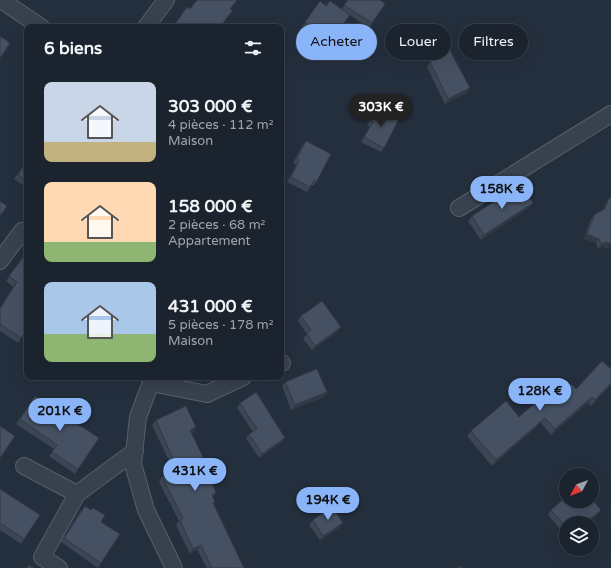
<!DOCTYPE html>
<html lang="fr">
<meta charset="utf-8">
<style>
:root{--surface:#1b232e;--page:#282f3a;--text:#f1f3f6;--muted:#a0a4aa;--line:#39404a;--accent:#8ab4f8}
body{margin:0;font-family:"Varela Round",sans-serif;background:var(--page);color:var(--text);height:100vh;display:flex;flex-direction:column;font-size:15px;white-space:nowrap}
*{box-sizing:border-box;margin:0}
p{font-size:13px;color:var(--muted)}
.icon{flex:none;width:22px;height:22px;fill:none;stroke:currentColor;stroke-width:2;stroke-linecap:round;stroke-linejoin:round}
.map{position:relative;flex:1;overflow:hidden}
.details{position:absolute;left:24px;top:24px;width:260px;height:356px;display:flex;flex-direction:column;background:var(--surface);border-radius:8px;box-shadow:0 4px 16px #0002,0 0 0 1px var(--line)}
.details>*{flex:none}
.guide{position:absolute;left:296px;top:24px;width:255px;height:36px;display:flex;gap:8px}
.needle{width:26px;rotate:229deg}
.controls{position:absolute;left:559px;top:468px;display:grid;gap:8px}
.controls a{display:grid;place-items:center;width:40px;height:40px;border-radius:50%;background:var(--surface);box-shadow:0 4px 16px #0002,0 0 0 1px var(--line);font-size:20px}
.price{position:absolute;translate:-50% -34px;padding:0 9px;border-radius:14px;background:var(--accent);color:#111;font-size:13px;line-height:26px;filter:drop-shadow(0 1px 2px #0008)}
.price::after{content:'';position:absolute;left:50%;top:24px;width:12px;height:9px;margin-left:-6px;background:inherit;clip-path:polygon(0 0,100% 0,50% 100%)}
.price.on{background:#222;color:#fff}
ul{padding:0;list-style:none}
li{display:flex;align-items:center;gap:12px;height:100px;padding:0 20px}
li span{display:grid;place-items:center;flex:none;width:112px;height:80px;border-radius:8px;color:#555}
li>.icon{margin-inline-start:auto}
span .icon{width:48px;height:48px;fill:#fffc;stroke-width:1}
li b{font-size:17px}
h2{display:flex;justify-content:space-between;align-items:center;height:48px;padding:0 20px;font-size:17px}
.chip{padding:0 14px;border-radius:18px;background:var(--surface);box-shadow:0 4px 16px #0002,0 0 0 1px var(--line);font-size:14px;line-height:36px}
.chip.on{background:var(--accent);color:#111}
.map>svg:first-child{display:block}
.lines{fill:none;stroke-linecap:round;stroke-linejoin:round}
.minor-casing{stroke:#565f6c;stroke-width:18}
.minor{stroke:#38414e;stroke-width:16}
.wall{fill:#3b4654}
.shaded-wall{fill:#303945}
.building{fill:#455162;stroke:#303945}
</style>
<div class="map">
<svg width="611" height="568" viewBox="0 0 611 568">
<rect width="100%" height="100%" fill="#242f3e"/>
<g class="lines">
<g class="minor-casing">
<g id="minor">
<polyline points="1,0 41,27"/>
<polyline points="146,27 166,0"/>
<polyline points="459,208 611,114"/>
<polyline points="0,261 22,231 27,235"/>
<polyline points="281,363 282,363"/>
<polyline points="153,377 138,417 133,464 146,510 174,568"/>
<polyline points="151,383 207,394 243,377"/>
<polyline points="24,466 77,494 135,451"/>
<polyline points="59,568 42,557 77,494"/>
</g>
</g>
<use href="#minor" class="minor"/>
</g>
<g class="wall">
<polygon points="348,0 380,0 385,4 369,28 350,15 328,45 302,27 320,1 326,6 342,9"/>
<polygon points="429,49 467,93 445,104 427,67 430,62 426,54"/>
<polygon points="377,108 384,148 381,152 361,142 370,127 367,125"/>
<polygon points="306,141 317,181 313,186 312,185 307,192 287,182 296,165 293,163 302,146"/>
<polygon points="27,161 27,188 14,179"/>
<polygon points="609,198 608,249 603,246 598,249 596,243 584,239 591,219 595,214 603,210 606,203"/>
<polygon points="530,207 481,240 468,221 472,216"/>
<polygon points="27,252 27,329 18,343 0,331 0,308 13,287 6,281"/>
<polygon points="301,316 337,332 312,350 303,339 307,334 298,321"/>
<polygon points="285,382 327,392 324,397 291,410 282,386"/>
<polygon points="611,385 591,406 588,403 551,435 541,423 492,466 467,436 471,431 519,417 568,386 576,389"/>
<polygon points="35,396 99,438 75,474 49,456 54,449 16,424"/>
<polygon points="240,403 282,442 259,458 246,438 249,434 253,432 237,408"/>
<polygon points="156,420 193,432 191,433 203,457 201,461 216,492 213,497 214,504 244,568 207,568 197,550 190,554 176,525 179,521 159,482 162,477 166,475 163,470 167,465 170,463 152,425"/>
<polygon points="0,489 40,515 21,544 0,530"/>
<polygon points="81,510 101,563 98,568 61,542"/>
<polygon points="551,510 597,515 566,523 566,536 548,515"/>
<polygon points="313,520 343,523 339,528 320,540 309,525"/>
</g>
<g class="shaded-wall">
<polygon points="470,88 467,93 445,104 448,99"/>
<polygon points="533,203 530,207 481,240 484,235"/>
<polygon points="587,234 599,239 596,243 584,239"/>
<polygon points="606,242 611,244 611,245 608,249 603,246 598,249 601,244"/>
<polygon points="341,327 337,332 312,350 315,346"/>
<polygon points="611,383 611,385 591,406 595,400"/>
<polygon points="327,392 324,397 291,410 295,405"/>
<polygon points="592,397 588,403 551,435 555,429"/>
<polygon points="545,418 541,423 492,466 496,460"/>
<polygon points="196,427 193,432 187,435 190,430"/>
<polygon points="285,438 282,442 259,458 262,454"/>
<polygon points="601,510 597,515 588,523 585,523"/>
<polygon points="343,523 339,528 320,540 323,536"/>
<polygon points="201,545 197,550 190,554 193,549"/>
</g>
<g class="building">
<polygon points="197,0 237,0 230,9 233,10 220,27 173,27 187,7 190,9"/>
<polygon points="348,0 380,0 385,4 372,23 344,5"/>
<polygon points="320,1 326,6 330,1 350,15 331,40 305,22"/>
<polygon points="0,36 10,43 0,58"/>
<polygon points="445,41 470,88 448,99 430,62 434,59 429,49"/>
<polygon points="377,108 399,119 384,148 364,137 373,122 370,120"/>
<polygon points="306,141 331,154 317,181 314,180 310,187 291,177 299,160 297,158"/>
<polygon points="27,161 27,181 18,175"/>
<polygon points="521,184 533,203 484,235 472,216"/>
<polygon points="609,198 611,198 611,244 606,242 601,244 599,239 587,234 595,214 605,209"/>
<polygon points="0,201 7,206 0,216"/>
<polygon points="27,252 27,329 21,338 0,324 0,309 17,282 9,276"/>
<polygon points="322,301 341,327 315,346 307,334 311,330 301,316"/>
<polygon points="602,361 611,369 611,383 595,400 592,397 555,429 545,418 496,460 471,431 506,401 519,417 562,380 568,386 571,384 576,389"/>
<polygon points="317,369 327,392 295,405 285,382"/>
<polygon points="256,392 285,438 262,454 249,434 257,429 240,403"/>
<polygon points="35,396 99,438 78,469 52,452 57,445 20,419"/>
<polygon points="186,406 196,427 190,430 203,457 200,459 216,492 212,495 215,502 213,503 244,568 212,568 201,545 193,549 180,520 183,518 162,477 170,473 167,465 174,461 156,420"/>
<polygon points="0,426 15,436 0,458"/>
<polygon points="0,489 40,515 24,539 0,523"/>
<polygon points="566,497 566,501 592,501 592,499 601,510 585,523 566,523 566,527 551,510"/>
<polygon points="85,506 91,510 93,508 105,515 101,522 120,534 101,563 64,538"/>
<polygon points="332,506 343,523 323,536 313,520"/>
<polygon points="29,565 34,568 27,568"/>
<polygon points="460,566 462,568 457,568"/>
</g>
</svg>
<div class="controls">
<a><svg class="needle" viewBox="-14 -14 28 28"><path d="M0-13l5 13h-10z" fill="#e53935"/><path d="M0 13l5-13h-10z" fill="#a0a4aa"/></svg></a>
<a><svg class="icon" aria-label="layers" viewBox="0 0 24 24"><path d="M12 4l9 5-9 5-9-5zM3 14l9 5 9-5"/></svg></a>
</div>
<b class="price on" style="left:381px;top:128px">303K €</b>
<b class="price" style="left:502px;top:210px">158K €</b>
<b class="price" style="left:540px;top:412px">128K €</b>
<b class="price" style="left:60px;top:432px">201K €</b>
<b class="price" style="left:195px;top:492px">431K €</b>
<b class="price" style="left:328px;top:521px">194K €</b>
<div class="guide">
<a class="chip on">Acheter</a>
<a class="chip">Louer</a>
<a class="chip">Filtres</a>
</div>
<section class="details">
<h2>6 biens<svg class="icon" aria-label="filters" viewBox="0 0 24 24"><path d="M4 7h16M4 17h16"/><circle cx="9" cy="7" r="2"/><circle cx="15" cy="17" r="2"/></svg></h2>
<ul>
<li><span style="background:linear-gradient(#c9d6e8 75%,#c2b280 0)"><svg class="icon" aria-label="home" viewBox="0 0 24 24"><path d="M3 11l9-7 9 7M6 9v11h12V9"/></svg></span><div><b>303 000 €</b><p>4 pièces · 112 m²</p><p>Maison</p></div></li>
<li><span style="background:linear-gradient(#ffd9b3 75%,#8fb573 0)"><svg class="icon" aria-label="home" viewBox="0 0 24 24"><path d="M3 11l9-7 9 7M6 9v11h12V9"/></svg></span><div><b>158 000 €</b><p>2 pièces · 68 m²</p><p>Appartement</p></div></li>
<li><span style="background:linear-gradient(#a9c7e8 65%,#8fb573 0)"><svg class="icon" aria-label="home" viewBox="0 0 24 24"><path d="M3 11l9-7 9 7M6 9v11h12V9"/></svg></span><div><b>431 000 €</b><p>5 pièces · 178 m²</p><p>Maison</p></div></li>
</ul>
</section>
</div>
